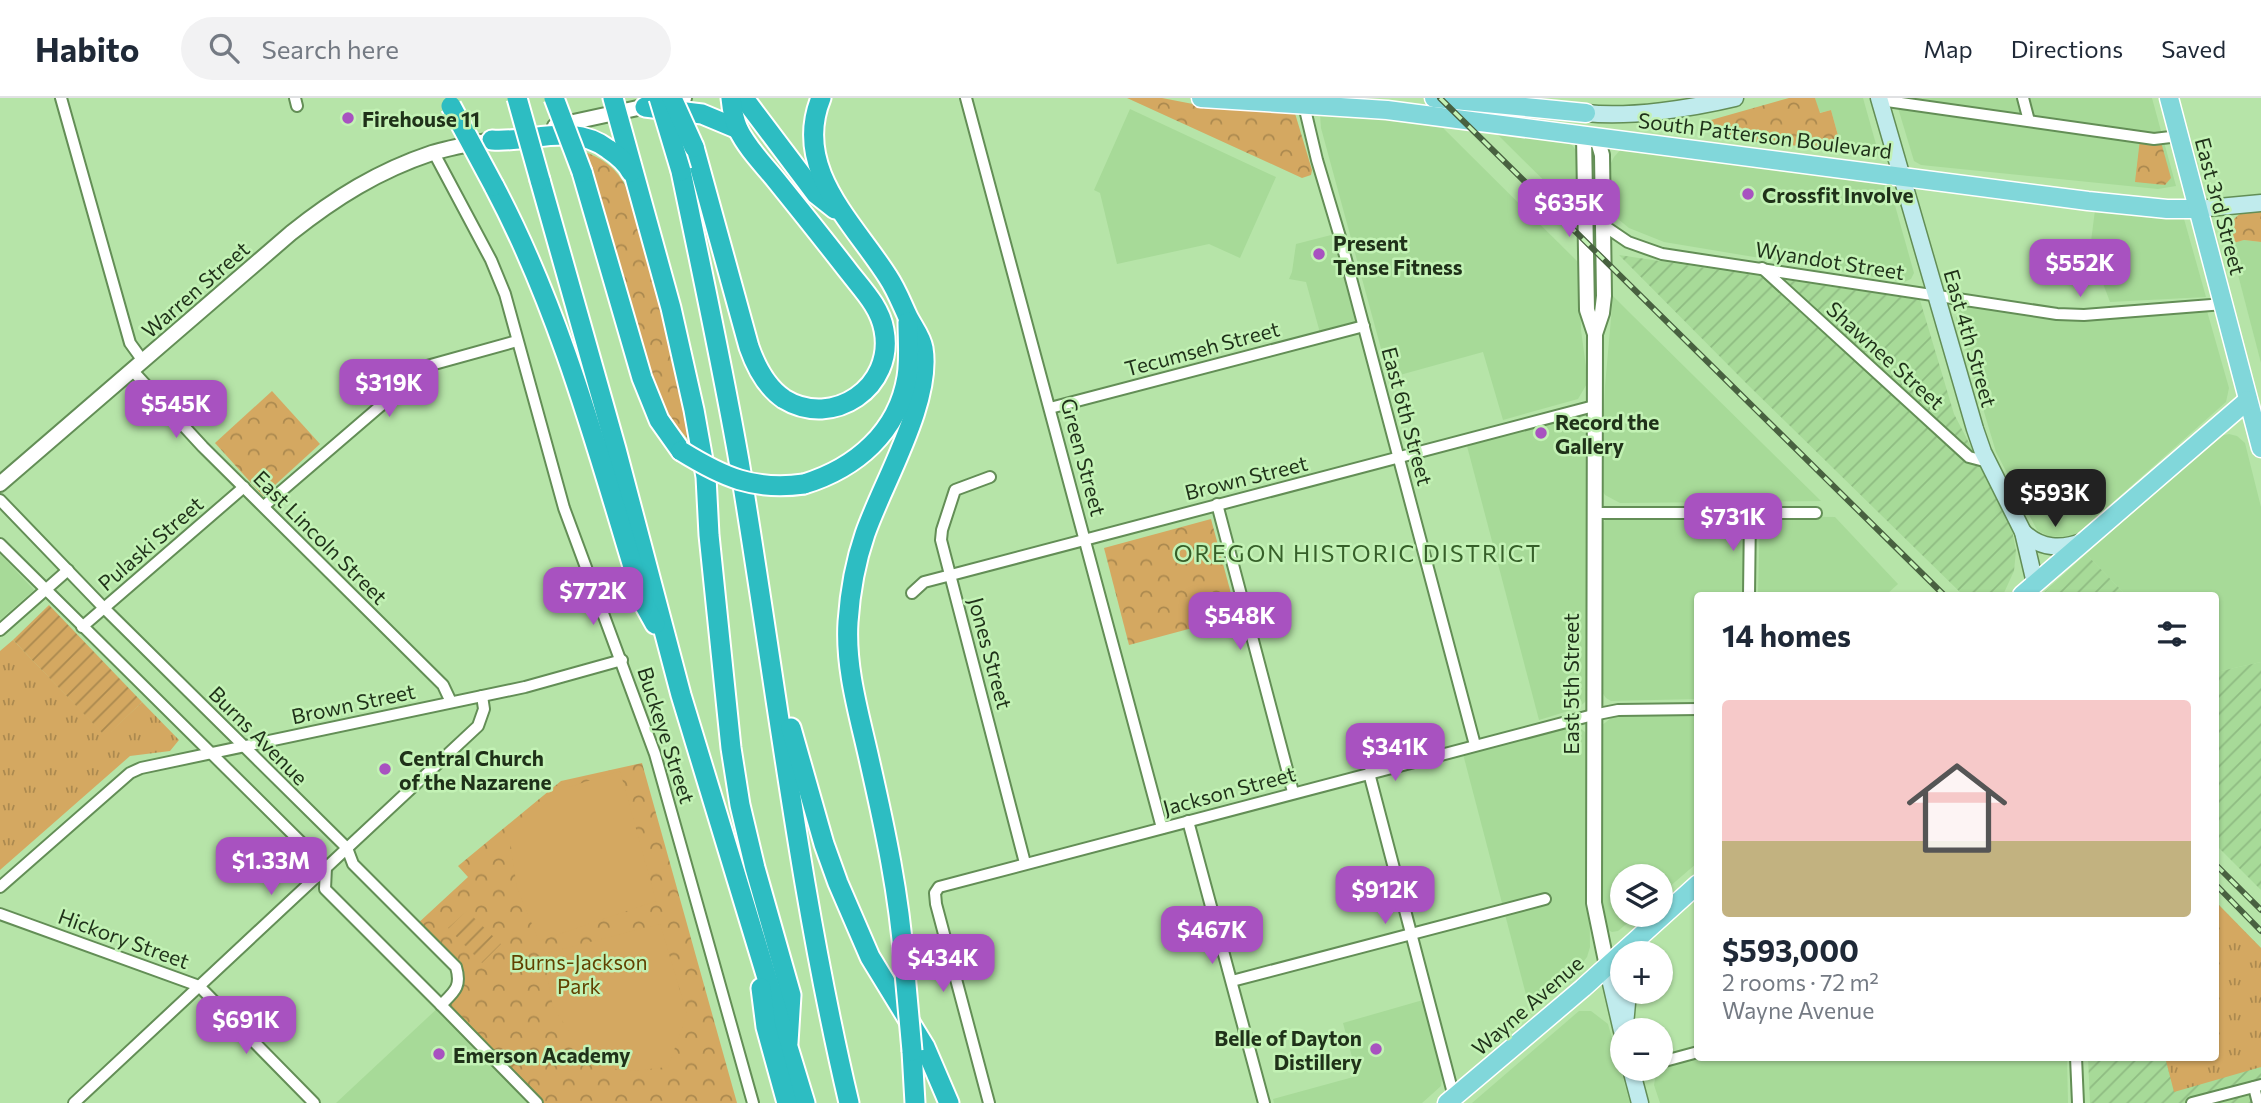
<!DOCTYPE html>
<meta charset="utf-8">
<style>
:root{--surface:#fff;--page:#f2f2f3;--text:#1f2937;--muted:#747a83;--line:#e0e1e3;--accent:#a852c0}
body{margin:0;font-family:Commissioner,sans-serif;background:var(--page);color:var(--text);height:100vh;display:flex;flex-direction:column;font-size:26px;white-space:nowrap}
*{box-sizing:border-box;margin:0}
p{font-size:23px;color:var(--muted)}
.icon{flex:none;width:38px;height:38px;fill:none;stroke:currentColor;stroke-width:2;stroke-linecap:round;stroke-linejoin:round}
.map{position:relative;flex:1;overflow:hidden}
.details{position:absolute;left:1694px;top:494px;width:525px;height:469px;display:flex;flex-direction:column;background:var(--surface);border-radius:7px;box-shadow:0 2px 5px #0004}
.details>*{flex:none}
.tools{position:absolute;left:1610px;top:766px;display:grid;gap:14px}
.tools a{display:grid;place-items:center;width:63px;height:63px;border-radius:50%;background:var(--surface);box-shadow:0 2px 5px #0004;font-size:35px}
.price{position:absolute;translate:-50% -60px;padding:0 16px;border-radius:14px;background:var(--accent);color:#fff;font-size:23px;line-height:46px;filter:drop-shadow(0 2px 4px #0008)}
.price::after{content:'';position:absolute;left:50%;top:42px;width:21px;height:16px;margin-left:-10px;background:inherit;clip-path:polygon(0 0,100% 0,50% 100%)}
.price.current{background:#222;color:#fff}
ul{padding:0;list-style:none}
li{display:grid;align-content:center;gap:14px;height:371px;padding:0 28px}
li+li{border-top:2px solid var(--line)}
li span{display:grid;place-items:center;height:217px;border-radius:7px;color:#555}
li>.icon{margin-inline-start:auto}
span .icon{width:126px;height:126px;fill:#fffc;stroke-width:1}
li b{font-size:30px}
h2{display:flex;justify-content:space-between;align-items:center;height:84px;padding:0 28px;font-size:30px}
header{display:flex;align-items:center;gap:42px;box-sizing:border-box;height:98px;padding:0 35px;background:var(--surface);border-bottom:2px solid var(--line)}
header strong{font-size:33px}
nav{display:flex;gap:38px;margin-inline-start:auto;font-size:24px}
.search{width:490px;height:63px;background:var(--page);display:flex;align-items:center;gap:18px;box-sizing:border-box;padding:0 24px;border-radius:38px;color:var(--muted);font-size:26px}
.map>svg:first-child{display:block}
.built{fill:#a7da98}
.industrial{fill:url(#industrial-furrows)}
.grass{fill:url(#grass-tufts)}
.forest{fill:url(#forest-crowns)}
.garden{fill:url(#garden-furrows)}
.pitch{fill:#d4a861}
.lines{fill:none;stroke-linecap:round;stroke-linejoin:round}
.minor-casing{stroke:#638e56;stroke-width:14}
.tertiary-casing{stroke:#638e56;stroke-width:18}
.secondary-casing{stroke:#638e56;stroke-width:19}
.primary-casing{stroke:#fff;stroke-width:21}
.motorway-casing{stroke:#fff;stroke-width:23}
.minor{stroke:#fff;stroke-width:10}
.tertiary{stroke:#fff;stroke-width:14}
.secondary{stroke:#c0ebed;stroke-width:16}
.primary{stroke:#81d7da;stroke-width:18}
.motorway{stroke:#2dbdc2;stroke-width:19}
.rail-casing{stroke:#486140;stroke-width:6}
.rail{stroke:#c3f2b5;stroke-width:3.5;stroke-dasharray:10;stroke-linecap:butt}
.motorway-bridge-casing{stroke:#fff;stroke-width:23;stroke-linecap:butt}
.motorway-bridge{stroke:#2dbdc2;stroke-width:19}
.poi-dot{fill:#a852c0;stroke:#c3f2b5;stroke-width:2.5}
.labels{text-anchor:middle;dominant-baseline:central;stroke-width:5;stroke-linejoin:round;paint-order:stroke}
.poi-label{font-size:21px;font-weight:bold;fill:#1f3119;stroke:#c3f2b5;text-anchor:start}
.street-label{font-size:21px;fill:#1f3119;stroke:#c3f2b5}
.park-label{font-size:21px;fill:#604100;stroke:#c3f2b5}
.neighbourhood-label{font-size:23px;letter-spacing:2px;fill:#365f29;stroke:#c3f2b5}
</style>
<header>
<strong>Habito</strong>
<div class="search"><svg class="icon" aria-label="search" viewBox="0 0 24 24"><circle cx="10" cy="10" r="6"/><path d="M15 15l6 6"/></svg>Search here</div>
<nav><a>Map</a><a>Directions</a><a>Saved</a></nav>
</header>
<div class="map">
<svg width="2261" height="1005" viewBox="0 0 2261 1005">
<defs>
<pattern id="industrial-furrows" width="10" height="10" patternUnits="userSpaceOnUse" patternTransform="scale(1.75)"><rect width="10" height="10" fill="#a7da98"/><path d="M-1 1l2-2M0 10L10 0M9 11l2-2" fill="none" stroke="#8fbc82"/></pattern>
<pattern id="grass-tufts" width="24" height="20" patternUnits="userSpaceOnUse" patternTransform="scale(1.75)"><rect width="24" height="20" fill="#d4a861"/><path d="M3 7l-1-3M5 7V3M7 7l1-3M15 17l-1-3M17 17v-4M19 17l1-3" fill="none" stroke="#ab894f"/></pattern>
<pattern id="forest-crowns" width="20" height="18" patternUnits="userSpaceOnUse" patternTransform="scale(1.75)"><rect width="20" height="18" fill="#d4a861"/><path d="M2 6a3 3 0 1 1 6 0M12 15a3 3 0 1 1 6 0" fill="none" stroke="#ab894f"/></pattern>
<pattern id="garden-furrows" width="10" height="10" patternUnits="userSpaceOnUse" patternTransform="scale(1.75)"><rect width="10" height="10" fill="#d4a861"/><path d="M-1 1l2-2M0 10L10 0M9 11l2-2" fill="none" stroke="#ab894f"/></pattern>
</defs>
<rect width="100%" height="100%" fill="#b6e4a8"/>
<g class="built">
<polygon points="1815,0 1863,0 1879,57 1842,52 1831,12 1819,15"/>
<polygon points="1895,0 2152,0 2176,88 2158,91 1921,67 1914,63"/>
<polygon points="1130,11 1276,79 1240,160 1209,146 1117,166 1100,95 1094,92"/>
<polygon points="1320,16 1436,23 1580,166 1581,232 1588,284 1578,301 1503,322 1483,254 1389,280 1321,30"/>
<polygon points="1497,36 1565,44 1572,47 1577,54 1581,119"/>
<polygon points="1634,48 1889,86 1914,175 1911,181 1904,184 1664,144 1629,130 1618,121 1612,107 1609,69 1614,59 1622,50"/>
<polygon points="2095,112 2176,117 2184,121 2206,199 2110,204 2090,151"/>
<polygon points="1335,136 1362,232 1322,242 1306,184 1289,181 1292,174 1296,146"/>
<polygon points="2244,142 2261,144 2261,265 2230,146"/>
<polygon points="1613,198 1630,215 1821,403 1620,405 1605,397 1601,390 1605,288"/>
<polygon points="1968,208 2058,220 2107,221 2207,213 2229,290 2226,304 2078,435 2064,439 2048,438 2037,432 1996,354 1956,220 1959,213"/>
<polygon points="1576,318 1583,320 1588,324 1590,334 1589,596 1585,604 1578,610 1539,622 1467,348"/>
<polygon points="2229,336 2237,338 2245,345 2261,409 2261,564 2216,574 2216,497 2126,497 2086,456 2220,338"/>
<polygon points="1740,417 1744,420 1746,426 1745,497 1698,497 1697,601 1611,603 1606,600 1601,593 1602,426 1608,419"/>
<polygon points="1767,418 1835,419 1898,486 1886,497 1758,497 1760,419"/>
<polygon points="0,456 34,492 0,522"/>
<polygon points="1616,616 1697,617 1697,765 1661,796 1661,779 1622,779 1622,817 1637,817 1618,833 1612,834 1608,832 1601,793 1603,741 1601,628"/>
<polygon points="1571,628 1579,629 1585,634 1587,645 1590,849 1587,859 1577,872 1530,912 1463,656"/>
<polygon points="1423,902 1442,980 1441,988 1422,1005 1274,1005 1273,1001 1357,978 1343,925"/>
<polygon points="441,907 537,1005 336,1005"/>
<polygon points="1579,913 1591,913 1608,926 1630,1005 1472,1005"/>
<polygon points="1698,959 2067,959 2068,1005 1660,1005 1654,987 1656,975 1663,967"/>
</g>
<g class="industrial">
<polygon points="1619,157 1920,202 1954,316 2011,426 2016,453 2014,473 2003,497 1963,497 1748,287"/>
<polygon points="2086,456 2126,497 2041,497"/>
<polygon points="2261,564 2261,792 2216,747 2216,574"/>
<polygon points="2216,804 2261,850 2261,1005 2090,1005 2088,959 2216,959"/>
</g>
<g class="grass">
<polygon points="13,542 106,638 142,604 179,642 170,653 130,658 0,772 0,553"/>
<polygon points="2216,804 2261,850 2261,969 2174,994 2165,959 2216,959"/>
</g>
<g class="forest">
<polygon points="1127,0 1162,0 1193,6 1294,12 1312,72 1311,77 1302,80"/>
<polygon points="1789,0 1815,0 1820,15 1831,12 1842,52 1715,40 1711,22"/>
<polygon points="2140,41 2161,44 2171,80 2165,87 2135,84"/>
<path d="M585,54C601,60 613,68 622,82C634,100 639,133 645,154C662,216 678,278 688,341L672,323L651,277Z"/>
<path d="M2261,110V144L2244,142L2230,146C2225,122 2239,112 2261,110Z"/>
<polygon points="272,293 320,346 263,398 215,345"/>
<polygon points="1211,421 1237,518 1129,547 1104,450"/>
<polygon points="642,665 737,1005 537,1005 441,907 460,881 416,827 468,779 458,768 561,683"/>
</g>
<g class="garden">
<polygon points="49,507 142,604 106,639 13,542"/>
<polygon points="467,813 501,846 482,865 448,830"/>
</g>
<g class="pitch">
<polygon points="620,673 656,803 539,843 517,790 510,742 569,689"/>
<polygon points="660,826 687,916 668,969 621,974 580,950 553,909 543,856"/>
</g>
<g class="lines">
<g class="minor-casing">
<g id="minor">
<polyline points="61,0 130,245 143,263"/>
<polyline points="295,0 297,8"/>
<polyline points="966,0 1162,730"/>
<polyline points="2023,0 2029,23"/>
<polyline points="1880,2 2154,41 2179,38"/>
<polyline points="1303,3 1317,62 1340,139 1475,647"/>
<polyline points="434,55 491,162 505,196 564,410 655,656 753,1005"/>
<polyline points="1603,127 1628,144 1662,156 2057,216 2084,217 2224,206"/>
<polyline points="1762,170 1969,359 1988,364"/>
<polyline points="132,272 203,349 443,587 451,604"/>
<polyline points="1050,310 1364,228"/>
<polyline points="990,379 955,392 942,432 941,442 1025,765"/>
<path d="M0,402L104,510L347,750L353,766L456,869C462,889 454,894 441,907L325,791L326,769L0,446"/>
<polyline points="1217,406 1293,694"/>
<polyline points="264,408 427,268 517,243"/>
<polyline points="1594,415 1816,415"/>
<polyline points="912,495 924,484 951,477 1594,308"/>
<polyline points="1749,497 1750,414"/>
<polyline points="82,529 244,389"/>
<polyline points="0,532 68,472"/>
<polyline points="1369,675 1454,999"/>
<polyline points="1188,723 1264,1005"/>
<polyline points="0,789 130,675 141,670 525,589 622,562"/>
<polyline points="0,816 199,888 314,1005"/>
<polyline points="1232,883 1545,801"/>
<polyline points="441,907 537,1005"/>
<polyline points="2076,959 2078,1005"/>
<polyline points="1661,964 1698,954"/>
<polyline points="2254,989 2258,1005"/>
<polyline points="74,1005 478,628 484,611 482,598"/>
<polyline points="989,1005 936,806 935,795 939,789 1593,617 1618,612 1698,611"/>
<polyline points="2192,1005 2261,987"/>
</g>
</g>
<g class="tertiary-casing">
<g id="tertiary">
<polyline points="555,28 684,0"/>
<polyline points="1584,38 1587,212 1595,236"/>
<polyline points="1597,40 1602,57 1604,198 1602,215 1595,236 1594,805 1607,868"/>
<path d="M0,386L291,135C335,100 378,73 432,55C454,48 478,45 501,40"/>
</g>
</g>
<g class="secondary-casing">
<g id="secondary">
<polyline points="1879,0 1975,331 1983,354 2023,434 2035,485"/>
<path d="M1586,15C1630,20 1693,10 1735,0"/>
<polyline points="2197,111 2261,105"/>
<path d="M2023,434C2041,451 2061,452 2084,443"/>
<polyline points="1607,868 1622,933"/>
<polyline points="1625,927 1628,894"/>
<polyline points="1631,971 1640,1005"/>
</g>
</g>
<g class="primary-casing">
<g id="primary">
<polyline points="1201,0 1387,12 2088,103 2167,111 2197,111"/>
<polyline points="1434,0 1586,15"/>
<polyline points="2169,0 2261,350"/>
<polyline points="2022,497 2248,302"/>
<polyline points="1447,1005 1583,890 1698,786"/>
</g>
</g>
<g class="motorway-casing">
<g id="motorway">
<polyline points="613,0 671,210 694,312 706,379 709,437 731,650 740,707 755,770 791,897 788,945"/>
<polyline points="741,0 749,7 816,96 835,111"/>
<path d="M821,0C792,71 854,125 888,179C896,191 901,204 907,217C912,228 921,238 923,250C932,304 883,384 865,436C855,465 850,494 848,524C845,572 860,619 870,665C885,731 899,796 904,864"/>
<polyline points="645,9 702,16 738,31"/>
<path d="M492,42C532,45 572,24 608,51C617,57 626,64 631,74"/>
<path d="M694,49L749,249C756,269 766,289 784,301C833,331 895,289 884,232C880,209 863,192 849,174C825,143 801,113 776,82C763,66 747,50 738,31C734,22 732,10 731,0"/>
<path d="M681,73C701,169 722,266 739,363C775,578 799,794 849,1005"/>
<polyline points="582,74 642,280 659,322 681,353"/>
<polyline points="540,82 616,351 681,597 805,1005"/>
<path d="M494,88C564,220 601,366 645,508L655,526"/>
<path d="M804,386C856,370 898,334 907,279C910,261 908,242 908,224"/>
<polyline points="791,630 824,746 838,785 870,859 925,949 949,1005"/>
<polyline points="761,890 766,929 787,1005"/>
<polyline points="912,953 915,1005"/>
</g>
</g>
<use href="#minor" class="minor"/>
<use href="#tertiary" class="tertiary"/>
<use href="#secondary" class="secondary"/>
<use href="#primary" class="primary"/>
<use href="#motorway" class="motorway"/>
<g class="rail-casing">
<g id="rail">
<polyline points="1440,0 1944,497"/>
<polyline points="2216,767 2261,812"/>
<polyline points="2216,787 2261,833"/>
</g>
</g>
<use href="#rail" class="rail"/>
<g class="motorway-bridge-casing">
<g id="motorway-bridge">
<polyline points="517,0 540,82"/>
<polyline points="554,0 582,74"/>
<polyline points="659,0 681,73"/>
<polyline points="672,0 694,49"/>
<polyline points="451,8 494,88"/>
<path d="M681,353C723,379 754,393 804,386"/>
<polyline points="904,864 912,953"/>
</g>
</g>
<use href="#motorway-bridge" class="motorway-bridge"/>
</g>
<g class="poi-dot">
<circle cx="348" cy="20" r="7"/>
<circle cx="1748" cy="96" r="7"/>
<circle cx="1319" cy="156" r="7"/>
<circle cx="1541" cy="335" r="7"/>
<circle cx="385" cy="671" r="7"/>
<circle cx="1376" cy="951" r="7"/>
<circle cx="439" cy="956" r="7"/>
</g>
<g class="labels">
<g class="poi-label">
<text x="362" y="20">Firehouse 11</text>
<text x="1762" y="96">Crossfit Involve</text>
<text x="1333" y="144">Present<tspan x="1333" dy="24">Tense Fitness</tspan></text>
<text x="1555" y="323">Record the<tspan x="1555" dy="24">Gallery</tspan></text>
<text x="399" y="659">Central Church<tspan x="399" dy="24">of the Nazarene</tspan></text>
<text x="1362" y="939" text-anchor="end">Belle of Dayton<tspan x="1362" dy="24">Distillery</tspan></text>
<text x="453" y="956">Emerson Academy</text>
</g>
<g class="street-label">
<text transform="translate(1765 37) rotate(7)">South Patterson Boulevard</text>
<text transform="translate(2221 108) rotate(75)">East 3rd Street</text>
<text transform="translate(1830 162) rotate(9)">Wyandot Street</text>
<text transform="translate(195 191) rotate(-41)">Warren Street</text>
<text transform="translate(1971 240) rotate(74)">East 4th Street</text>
<text transform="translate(1202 250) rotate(-15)">Tecumseh Street</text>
<text transform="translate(1886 257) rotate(42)">Shawnee Street</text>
<text transform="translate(1408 318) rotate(75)">East 6th Street</text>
<text transform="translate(1084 359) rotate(75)">Green Street</text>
<text transform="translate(1246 379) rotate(-14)">Brown Street</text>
<text transform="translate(321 439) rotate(45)">East Lincoln Street</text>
<text transform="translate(150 445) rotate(-41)">Pulaski Street</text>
<text transform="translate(991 555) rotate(75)">Jones Street</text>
<text transform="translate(1570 586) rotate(-90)">East 5th Street</text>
<text transform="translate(353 605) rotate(-12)">Brown Street</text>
<text transform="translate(259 637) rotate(45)">Burns Avenue</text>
<text transform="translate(667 637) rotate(72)">Buckeye Street</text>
<text transform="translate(1229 692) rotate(-15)">Jackson Street</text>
<text transform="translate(124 840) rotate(20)">Hickory Street</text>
<text transform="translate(1527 907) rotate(-41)">Wayne Avenue</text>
</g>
<g class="park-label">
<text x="579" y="863">Burns-Jackson<tspan x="579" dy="24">Park</tspan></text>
</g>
<g class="neighbourhood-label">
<text x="1358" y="455">OREGON HISTORIC DISTRICT</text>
</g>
</g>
</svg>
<div class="tools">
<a><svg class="icon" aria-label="layers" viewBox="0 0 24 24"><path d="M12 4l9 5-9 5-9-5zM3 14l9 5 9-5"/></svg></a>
<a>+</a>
<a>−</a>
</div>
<b class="price" style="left:1569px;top:141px">$635K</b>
<b class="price" style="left:2080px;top:201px">$552K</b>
<b class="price" style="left:389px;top:321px">$319K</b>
<b class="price" style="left:176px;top:342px">$545K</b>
<b class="price current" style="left:2055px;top:431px">$593K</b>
<b class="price" style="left:1733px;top:455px">$731K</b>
<b class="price" style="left:593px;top:529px">$772K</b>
<b class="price" style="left:1240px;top:554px">$548K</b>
<b class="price" style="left:1395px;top:685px">$341K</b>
<b class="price" style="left:271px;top:799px">$1.33M</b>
<b class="price" style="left:1385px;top:828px">$912K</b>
<b class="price" style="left:1212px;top:868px">$467K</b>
<b class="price" style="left:943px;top:896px">$434K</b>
<b class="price" style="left:246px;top:958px">$691K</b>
<section class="details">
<h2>14 homes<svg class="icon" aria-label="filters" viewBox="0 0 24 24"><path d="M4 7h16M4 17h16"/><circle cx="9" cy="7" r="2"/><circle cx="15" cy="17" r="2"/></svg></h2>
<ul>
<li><span style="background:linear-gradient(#f6c9c9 65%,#c2b280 0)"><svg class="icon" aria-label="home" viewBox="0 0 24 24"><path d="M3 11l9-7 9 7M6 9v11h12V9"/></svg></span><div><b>$593,000</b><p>2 rooms · 72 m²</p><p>Wayne Avenue</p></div></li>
</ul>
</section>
</div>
